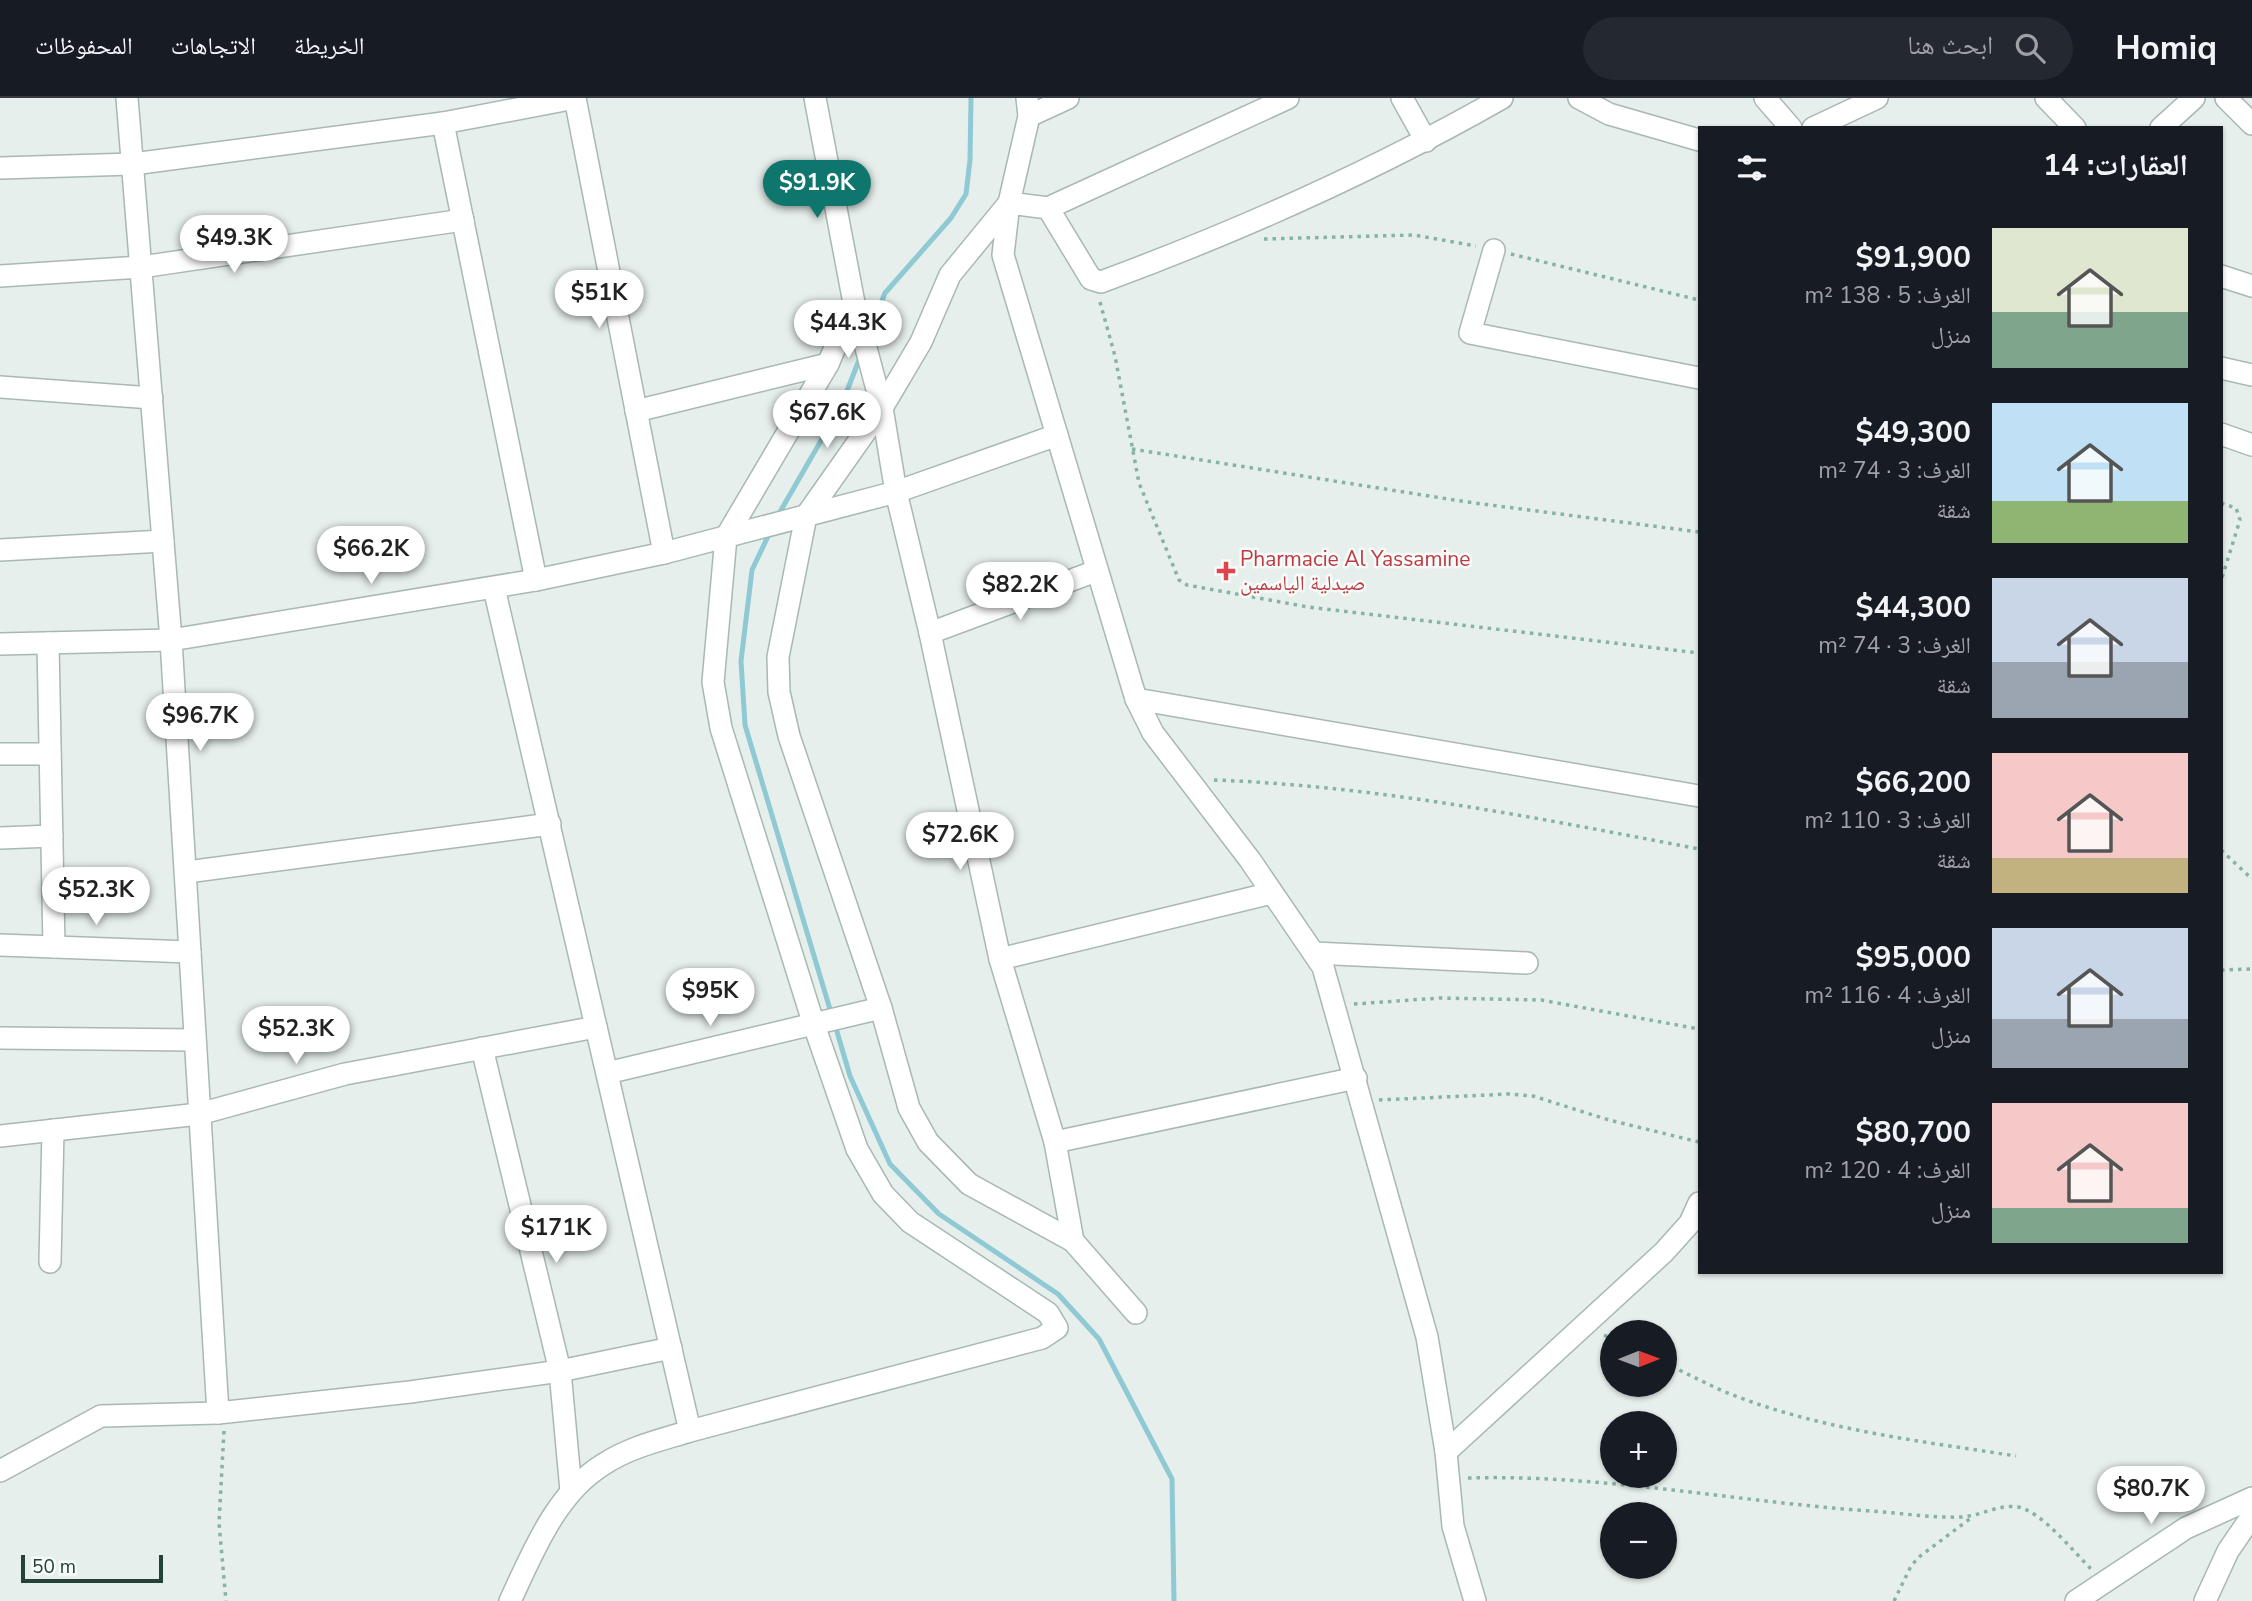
<!DOCTYPE html>
<html lang="ar">
<meta charset="utf-8">
<style>
:root{--surface:#171b24;--page:#242831;--text:#f1f3f6;--muted:#9ea1a6;--line:#363941;--accent:#0f766e}
body{margin:0;font-family:"Nunito Sans","Noto Naskh Arabic",sans-serif;background:var(--page);color:var(--text);direction:rtl;height:100vh;display:flex;flex-direction:column;font-size:26px;white-space:nowrap}
*{box-sizing:border-box;margin:0}
p{font-size:23px;color:var(--muted)}
.icon{flex:none;width:38px;height:38px;fill:none;stroke:currentColor;stroke-width:2;stroke-linecap:round;stroke-linejoin:round}
.map{position:relative;flex:1;overflow:hidden;direction:ltr}
.panel{position:absolute;left:1698px;top:28px;width:525px;height:1148px;display:flex;flex-direction:column;background:var(--surface);border-radius:0px;box-shadow:0 2px 5px #0004;direction:rtl}
.panel>*{flex:none}
.needle{width:46px;rotate:89deg}
.buttons{position:absolute;left:1600px;top:1222px;display:grid;gap:14px}
.buttons a{display:grid;place-items:center;width:77px;height:77px;border-radius:50%;background:var(--surface);box-shadow:0 2px 5px #0004;font-size:35px}
.scale{position:absolute;left:21px;bottom:18px;width:142px;box-sizing:border-box;padding-left:7px;border:4px solid #24423a;border-top:0;font-size:19px;line-height:24px;white-space:nowrap;color:#24423a;-webkit-text-stroke:5px #f7fbf9;paint-order:stroke}
.price{position:absolute;translate:-50% -60px;padding:0 16px;border-radius:24px;background:#fff;color:#222;font-size:23px;line-height:46px;filter:drop-shadow(0 2px 4px #0008)}
.price::after{content:'';position:absolute;left:50%;top:42px;width:21px;height:16px;margin-left:-10px;background:inherit;clip-path:polygon(0 0,100% 0,50% 100%)}
.price.current{background:var(--accent);color:#fff}
ul{padding:0;list-style:none}
li{display:flex;align-items:center;gap:21px;height:175px;padding:0 35px}
li span{display:grid;place-items:center;flex:none;width:196px;height:140px;border-radius:0px;color:#555}
li>.icon{margin-inline-start:auto}
span .icon{width:84px;height:84px;fill:#fffc;stroke-width:1}
li b{font-size:30px}
h2{display:flex;justify-content:space-between;align-items:center;height:84px;padding:0 35px;font-size:30px}
header{display:flex;align-items:center;gap:42px;box-sizing:border-box;height:98px;padding:0 35px;background:var(--surface);border-bottom:2px solid var(--line)}
header strong{font-size:33px}
nav{display:flex;gap:38px;margin-inline-start:auto;font-size:24px}
.search{width:490px;height:63px;background:var(--page);display:flex;align-items:center;gap:18px;box-sizing:border-box;padding:0 24px;border-radius:38px;color:var(--muted);font-size:26px}
.map>svg:first-child{display:block}
.lines{fill:none;stroke-linecap:round;stroke-linejoin:round}
.stream{stroke:#8ec9d4;stroke-width:5}
.minor-casing{stroke:#a8b8b2;stroke-width:24}
.path{stroke:#86b3a5;stroke-width:3.5;stroke-dasharray:3.5 5;stroke-linecap:butt}
.minor{stroke:#fff;stroke-width:21}
.health-dot{fill:#e0444e;stroke:#f7fbf9;stroke-width:2.5}
.labels{text-anchor:middle;dominant-baseline:central;stroke-width:5;stroke-linejoin:round;paint-order:stroke}
.health-label{font-size:21px;fill:#be3a42;stroke:#f7fbf9;text-anchor:start}
</style>
<header>
<strong>Homiq</strong>
<div class="search"><svg class="icon" aria-label="search" viewBox="0 0 24 24"><circle cx="10" cy="10" r="6"/><path d="M15 15l6 6"/></svg>ابحث هنا</div>
<nav><a>الخريطة</a><a>الاتجاهات</a><a>المحفوظات</a></nav>
</header>
<div class="map">
<svg width="2252" height="1503" viewBox="0 0 2252 1503">
<rect width="100%" height="100%" fill="#e6efeb"/>
<g class="lines">
<g class="stream">
<polyline points="869,235 885,195 951,120 966,96 970,62 971,0"/>
<polyline points="777,419 841,308 861,257"/>
<polyline points="770,434 752,472 741,563 745,627 832,918"/>
<polyline points="835,927 850,978 890,1066 939,1116 1058,1196 1099,1241 1172,1381 1174,1503"/>
</g>
<g class="minor-casing">
<g id="minor">
<polyline points="127,0 171,542 218,1315"/>
<polyline points="575,0 664,455"/>
<polyline points="815,0 854,205 882,310 896,394 930,535 1000,861 1055,1044 1073,1143"/>
<polyline points="1027,0 1029,18 1009,105 1003,157 1136,601 1153,635 1250,762 1323,869 1427,1239 1446,1354 1453,1428 1475,1503"/>
<polyline points="1402,0 1426,43"/>
<polyline points="1579,0 1609,16 1699,42"/>
<polyline points="1765,0 1791,30"/>
<polyline points="2046,0 2075,30"/>
<polyline points="2226,0 2252,26"/>
<polyline points="1029,18 1068,0"/>
<polyline points="443,25 536,482"/>
<polyline points="1813,30 1877,0"/>
<polyline points="2161,30 2194,0"/>
<polyline points="0,70 133,66 443,25 575,0"/>
<polyline points="1009,105 950,177 921,244 882,310 806,418 778,559 779,594 789,638 881,910 909,1010 928,1044 969,1086 1073,1143 1136,1215"/>
<path d="M1009,105L1048,110L1091,181L1101,184C1239,133 1374,73 1502,0"/>
<polyline points="1048,110 1288,0"/>
<polyline points="1494,152 1470,235 1699,280"/>
<polyline points="0,178 141,169 463,122"/>
<polyline points="2221,178 2252,188"/>
<polyline points="2221,270 2252,277"/>
<polyline points="0,289 152,300"/>
<polyline points="636,313 828,266"/>
<polyline points="2221,336 2252,347"/>
<polyline points="0,452 163,443"/>
<polyline points="494,490 690,1333"/>
<polyline points="930,535 1096,473"/>
<polyline points="48,545 54,849"/>
<polyline points="0,546 171,542 536,482 664,455 896,394 1057,337"/>
<polyline points="1136,601 1699,698"/>
<polyline points="0,656 50,656"/>
<polyline points="0,740 52,738"/>
<polyline points="187,774 550,726"/>
<polyline points="0,847 190,854"/>
<polyline points="1314,855 1527,865"/>
<polyline points="1000,861 1272,795"/>
<polyline points="0,940 195,942"/>
<polyline points="482,950 560,1273 571,1393"/>
<polyline points="607,975 881,910"/>
<polyline points="0,1038 199,1016 345,976 596,929"/>
<polyline points="1055,1044 1356,980"/>
<polyline points="50,1164 53,1032"/>
<polyline points="1446,1354 1664,1154 1690,1125 1699,1105"/>
<polyline points="0,1373 101,1318 218,1315 410,1294 560,1273 671,1250"/>
<path d="M510,1503C533,1454 556,1395 604,1366C630,1349 661,1342 690,1333L1042,1240L1057,1230L1048,1215L910,1124L883,1096L857,1051L814,927L721,630L713,584L726,439L828,266L854,205"/>
<polyline points="2076,1503 2186,1430 2252,1400"/>
<polyline points="2205,1503 2228,1453 2252,1418"/>
</g>
</g>
<g class="path">
<polyline points="1264,141 1414,137 1476,148"/>
<polyline points="1511,156 1699,202"/>
<polyline points="1100,204 1115,258 1139,385 1179,482 1187,487 1308,509 1699,555"/>
<polyline points="1132,351 1467,404 1699,434"/>
<polyline points="2221,405 2236,410 2240,422 2221,483"/>
<path d="M1214,682C1378,688 1538,720 1699,751"/>
<polyline points="2221,752 2252,781"/>
<polyline points="2221,872 2252,871"/>
<polyline points="1354,906 1440,900 1541,902 1699,931"/>
<polyline points="1379,1002 1509,996 1533,998 1609,1022 1699,1044"/>
<polyline points="1604,1237 1612,1241"/>
<path d="M1664,1265C1684,1274 1703,1284 1723,1293C1815,1331 1919,1343 2016,1358"/>
<polyline points="224,1333 219,1425 226,1503"/>
<path d="M1468,1380C1602,1376 1736,1404 1871,1413C1901,1415 1931,1420 1961,1419C1981,1418 1998,1406 2018,1409C2041,1413 2074,1454 2091,1471"/>
<polyline points="1894,1503 1911,1468 1919,1459 1971,1420"/>
</g>
<use href="#minor" class="minor"/>
</g>
<path class="health-dot" d="M1222.5 462.5h7v7h7v7h-7v7h-7v-7h-7v-7h7z"/>
<g class="labels">
<g class="health-label">
<text x="1240" y="461">Pharmacie Al Yassamine<tspan x="1240" dy="24">صيدلية الياسمين</tspan></text>
</g>
</g>
</svg>
<div class="buttons">
<a><svg class="needle" viewBox="-14 -14 28 28"><path d="M0-13l5 13h-10z" fill="#e53935"/><path d="M0 13l5-13h-10z" fill="#9ea1a6"/></svg></a>
<a>+</a>
<a>−</a>
</div>
<div class="scale">50 m</div>
<b class="price current" style="left:817px;top:122px">$91.9K</b>
<b class="price" style="left:234px;top:177px">$49.3K</b>
<b class="price" style="left:599px;top:232px">$51K</b>
<b class="price" style="left:848px;top:262px">$44.3K</b>
<b class="price" style="left:827px;top:352px">$67.6K</b>
<b class="price" style="left:371px;top:488px">$66.2K</b>
<b class="price" style="left:1020px;top:524px">$82.2K</b>
<b class="price" style="left:200px;top:655px">$96.7K</b>
<b class="price" style="left:960px;top:774px">$72.6K</b>
<b class="price" style="left:96px;top:829px">$52.3K</b>
<b class="price" style="left:710px;top:930px">$95K</b>
<b class="price" style="left:296px;top:968px">$52.3K</b>
<b class="price" style="left:556px;top:1167px">$171K</b>
<b class="price" style="left:2151px;top:1428px">$80.7K</b>
<section class="panel">
<h2>العقارات: 14<svg class="icon" aria-label="filters" viewBox="0 0 24 24"><path d="M4 7h16M4 17h16"/><circle cx="9" cy="7" r="2"/><circle cx="15" cy="17" r="2"/></svg></h2>
<ul>
<li><span style="background:linear-gradient(#dfe7d0 60%,#7fa58c 0)"><svg class="icon" aria-label="home" viewBox="0 0 24 24"><path d="M3 11l9-7 9 7M6 9v11h12V9"/></svg></span><div><b>$91,900</b><p>الغرف: 5 · 138 m²</p><p>منزل</p></div></li>
<li><span style="background:linear-gradient(#bfe0f5 70%,#8fb573 0)"><svg class="icon" aria-label="home" viewBox="0 0 24 24"><path d="M3 11l9-7 9 7M6 9v11h12V9"/></svg></span><div><b>$49,300</b><p>الغرف: 3 · 74 m²</p><p>شقة</p></div></li>
<li><span style="background:linear-gradient(#c9d6e8 60%,#9aa5b1 0)"><svg class="icon" aria-label="home" viewBox="0 0 24 24"><path d="M3 11l9-7 9 7M6 9v11h12V9"/></svg></span><div><b>$44,300</b><p>الغرف: 3 · 74 m²</p><p>شقة</p></div></li>
<li><span style="background:linear-gradient(#f6c9c9 75%,#c2b280 0)"><svg class="icon" aria-label="home" viewBox="0 0 24 24"><path d="M3 11l9-7 9 7M6 9v11h12V9"/></svg></span><div><b>$66,200</b><p>الغرف: 3 · 110 m²</p><p>شقة</p></div></li>
<li><span style="background:linear-gradient(#c9d6e8 65%,#9aa5b1 0)"><svg class="icon" aria-label="home" viewBox="0 0 24 24"><path d="M3 11l9-7 9 7M6 9v11h12V9"/></svg></span><div><b>$95,000</b><p>الغرف: 4 · 116 m²</p><p>منزل</p></div></li>
<li><span style="background:linear-gradient(#f6c9c9 75%,#7fa58c 0)"><svg class="icon" aria-label="home" viewBox="0 0 24 24"><path d="M3 11l9-7 9 7M6 9v11h12V9"/></svg></span><div><b>$80,700</b><p>الغرف: 4 · 120 m²</p><p>منزل</p></div></li>
</ul>
</section>
</div>
